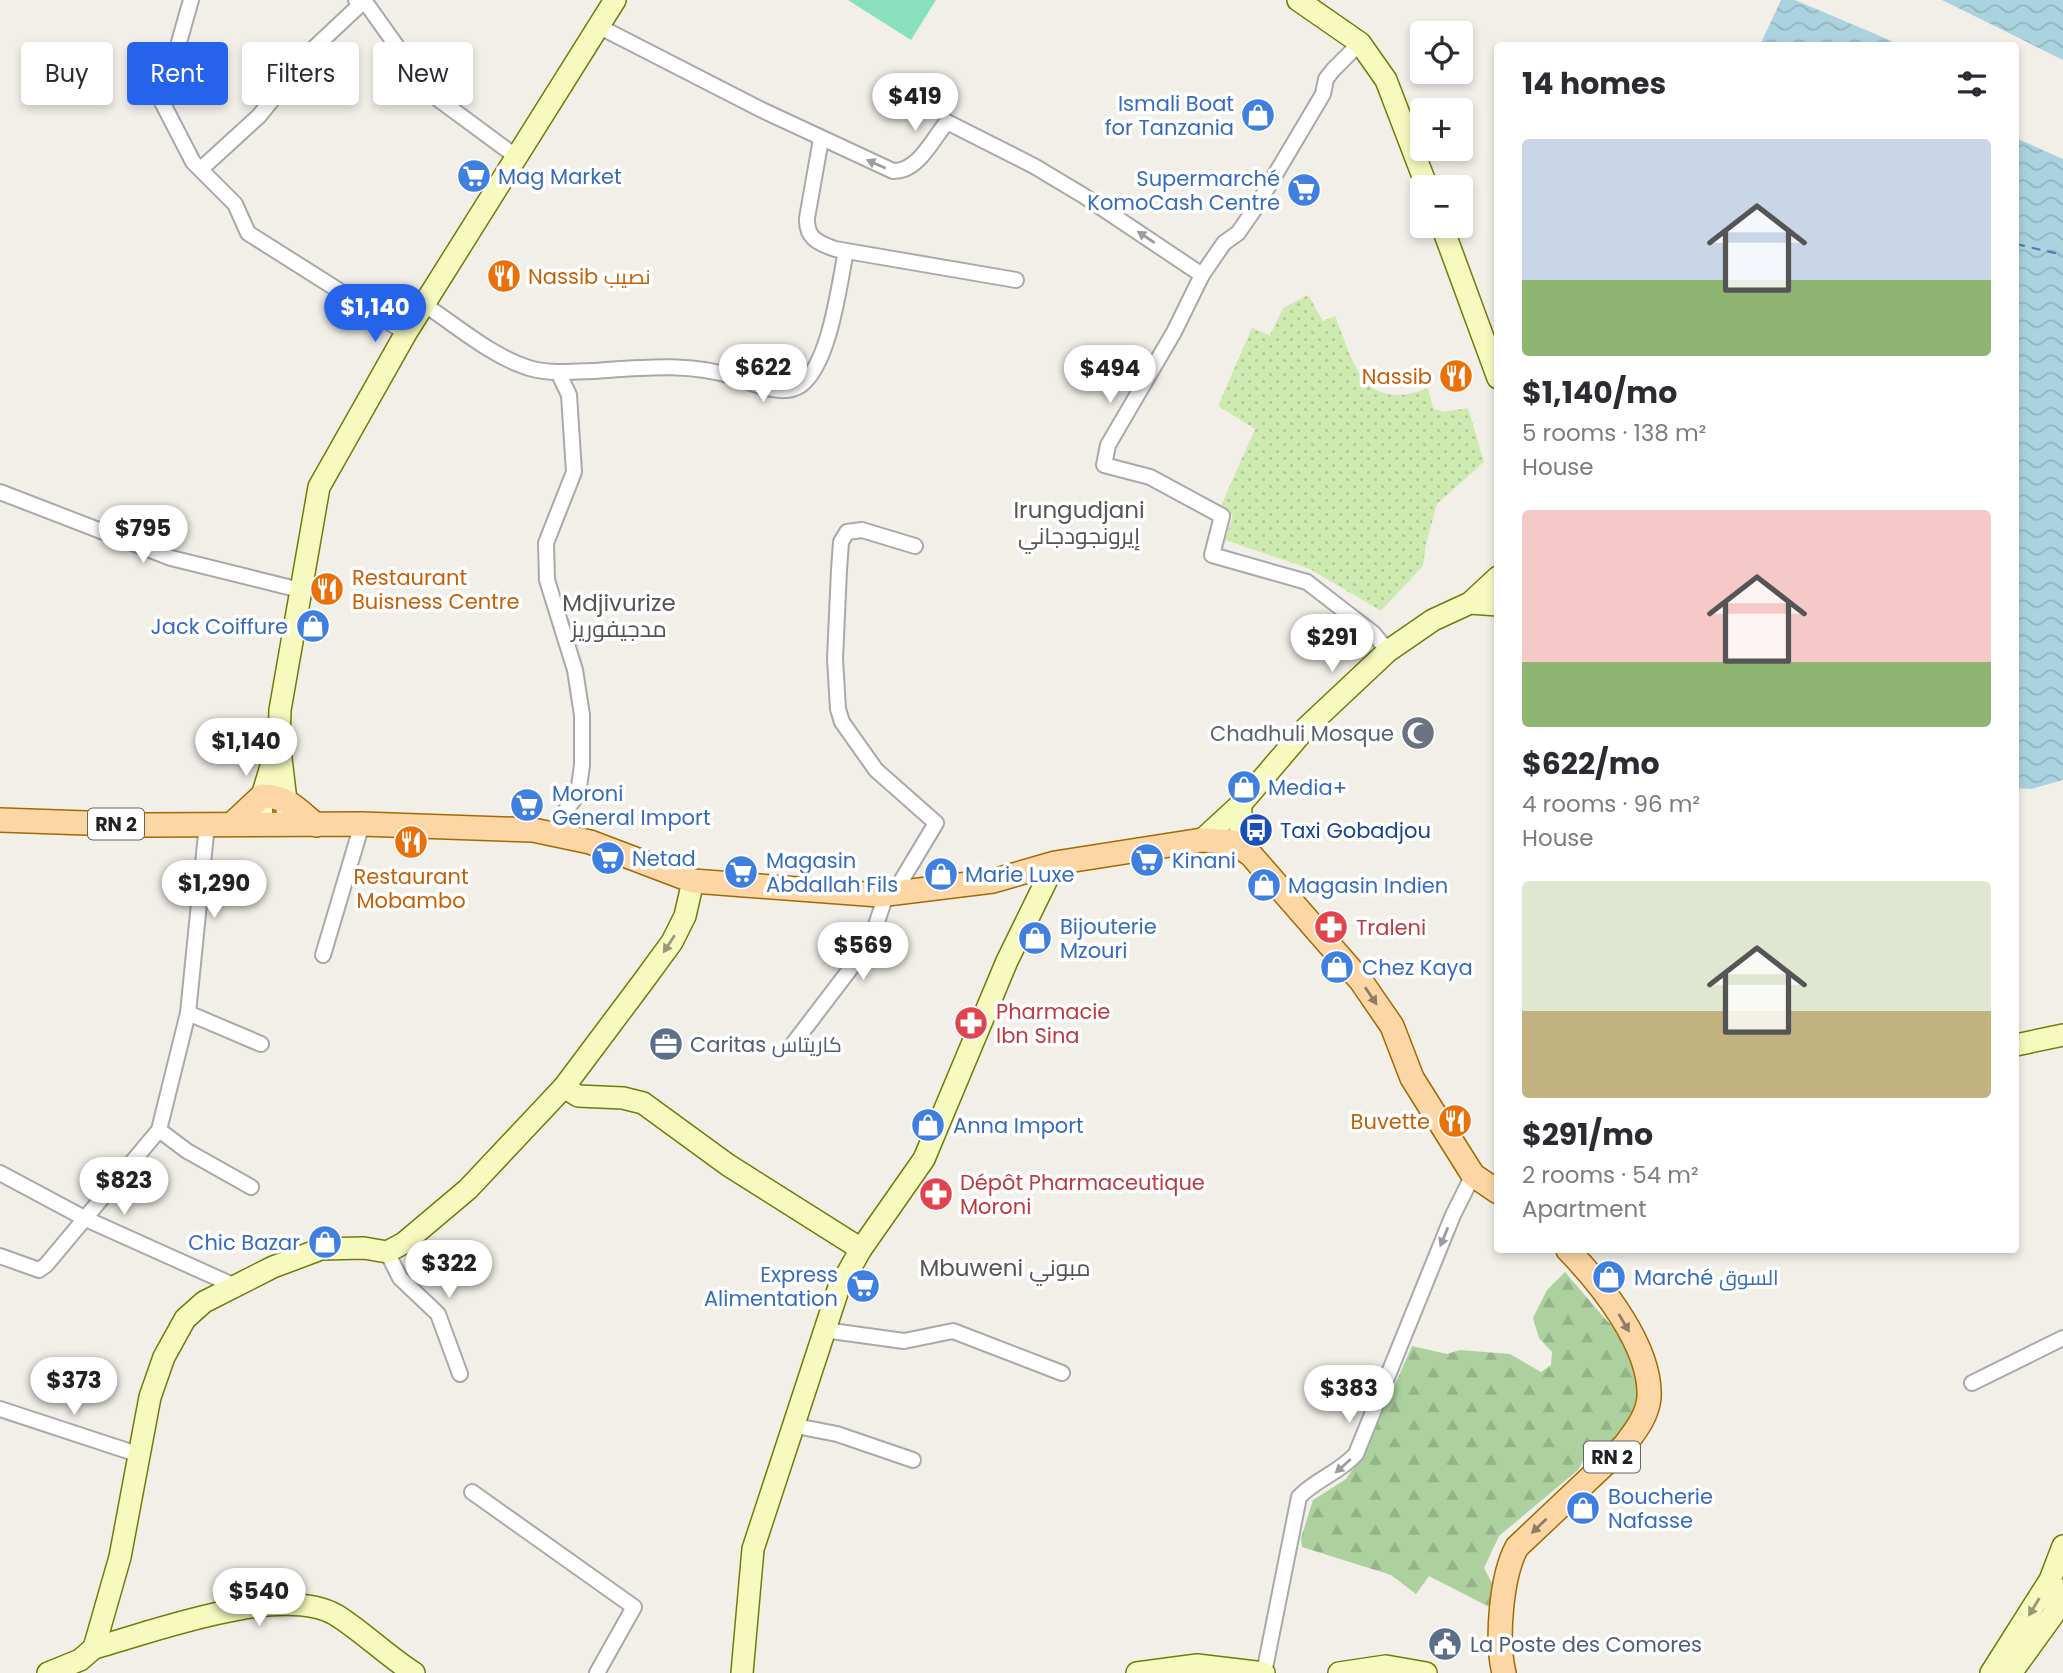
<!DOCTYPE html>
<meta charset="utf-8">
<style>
:root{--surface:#fff;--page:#f2f2f3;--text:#2b2b33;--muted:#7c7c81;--accent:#2563eb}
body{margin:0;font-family:Poppins,Cairo,sans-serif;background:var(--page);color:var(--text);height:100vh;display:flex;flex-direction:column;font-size:26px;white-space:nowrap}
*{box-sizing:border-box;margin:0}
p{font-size:23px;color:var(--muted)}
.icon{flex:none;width:38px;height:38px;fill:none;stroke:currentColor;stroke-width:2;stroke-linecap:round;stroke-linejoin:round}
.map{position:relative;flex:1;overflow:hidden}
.panel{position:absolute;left:1494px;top:42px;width:525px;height:1211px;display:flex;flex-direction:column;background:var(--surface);border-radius:7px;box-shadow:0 4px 10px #0003}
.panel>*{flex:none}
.banner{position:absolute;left:21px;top:42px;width:665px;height:63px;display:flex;gap:14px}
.fabs{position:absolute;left:1410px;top:21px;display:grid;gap:14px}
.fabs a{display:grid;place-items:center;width:63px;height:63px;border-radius:7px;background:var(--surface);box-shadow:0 4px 10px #0003;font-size:35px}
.price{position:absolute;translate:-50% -60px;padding:0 16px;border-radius:24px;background:#fff;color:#222;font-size:23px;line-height:46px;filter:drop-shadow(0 2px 4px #0008)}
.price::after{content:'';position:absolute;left:50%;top:42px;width:21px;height:16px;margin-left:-10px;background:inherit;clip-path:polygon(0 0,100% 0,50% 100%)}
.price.on{background:var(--accent);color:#fff}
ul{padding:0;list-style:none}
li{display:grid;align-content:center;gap:14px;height:371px;padding:0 28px}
li span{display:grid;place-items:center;height:217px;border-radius:7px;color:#555}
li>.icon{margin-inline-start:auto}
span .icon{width:126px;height:126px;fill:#fffc;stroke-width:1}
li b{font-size:30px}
h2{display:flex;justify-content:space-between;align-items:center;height:84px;padding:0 28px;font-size:30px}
.pill{padding:0 24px;border-radius:7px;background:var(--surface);box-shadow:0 4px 10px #0003;font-size:24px;line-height:63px}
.pill.on{background:var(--accent);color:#fff}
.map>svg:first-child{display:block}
.grass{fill:url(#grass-dots)}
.forest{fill:url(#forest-firs)}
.pitch{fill:#88e0be}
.water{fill:url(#water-waves)}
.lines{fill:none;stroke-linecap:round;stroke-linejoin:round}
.ferry{stroke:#4a7aab;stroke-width:2;stroke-dasharray:9 7;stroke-linecap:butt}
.street-casing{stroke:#a9a9a9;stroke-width:18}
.secondary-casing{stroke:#707d05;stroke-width:24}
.primary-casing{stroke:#a06b00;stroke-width:26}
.street{stroke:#fff;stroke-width:14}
.secondary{stroke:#f7fabf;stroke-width:21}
.primary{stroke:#fcd6a4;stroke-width:23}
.oneway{fill:#9c9c9c}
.oneway2{fill:#979978}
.oneway3{fill:#8f7c63}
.labels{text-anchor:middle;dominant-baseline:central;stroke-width:7;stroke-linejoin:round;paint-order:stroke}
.shield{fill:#fff;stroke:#646464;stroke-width:2}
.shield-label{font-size:19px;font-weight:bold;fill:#222}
.shop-label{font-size:21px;fill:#366cbe;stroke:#fff;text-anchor:start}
.food-label{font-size:21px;fill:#c56008;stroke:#fff;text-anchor:start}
.worship-label{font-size:21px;fill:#5b616d;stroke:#fff;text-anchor:end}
.transit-label{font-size:21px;fill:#164399;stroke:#fff;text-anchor:start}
.health-label{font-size:21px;fill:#be3a42;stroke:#fff;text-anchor:start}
.service-label{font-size:21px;fill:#4e5e75;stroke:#fff;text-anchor:start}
.neighbourhood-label{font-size:23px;fill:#555;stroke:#fff}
</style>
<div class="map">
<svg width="2063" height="1673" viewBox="0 0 2063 1673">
<defs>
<pattern id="grass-dots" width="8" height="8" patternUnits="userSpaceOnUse" patternTransform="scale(1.75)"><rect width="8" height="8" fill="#cdebb0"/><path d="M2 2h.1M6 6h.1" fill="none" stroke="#b0c997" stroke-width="1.8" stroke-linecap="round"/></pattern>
<pattern id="forest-firs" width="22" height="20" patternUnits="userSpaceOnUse" patternTransform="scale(1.75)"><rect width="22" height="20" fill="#add19e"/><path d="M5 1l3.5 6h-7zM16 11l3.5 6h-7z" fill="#95b388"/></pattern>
<pattern id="water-waves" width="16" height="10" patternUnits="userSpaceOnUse" patternTransform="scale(1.75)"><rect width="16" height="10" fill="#aad3df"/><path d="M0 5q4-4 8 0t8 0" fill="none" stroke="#92b5bf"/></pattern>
</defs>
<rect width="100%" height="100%" fill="#f2efe9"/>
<path class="grass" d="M1308,295L1323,321L1335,316C1355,365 1362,413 1428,388L1433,408L1443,412L1468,408L1484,462L1437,504L1426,544L1423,566L1381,611L1310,569L1225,540L1233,516L1220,508L1255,429L1218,406L1252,328L1270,335L1283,308Z"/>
<polygon class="forest" points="1565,1272 1607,1321 1624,1334 1644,1383 1628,1435 1611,1443 1592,1445 1578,1470 1499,1536 1484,1568 1500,1598 1495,1610 1429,1576 1416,1594 1391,1575 1302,1547 1301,1538 1313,1500 1346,1479 1367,1448 1412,1346 1447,1354 1460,1350 1510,1354 1541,1372 1551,1365 1552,1352 1539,1338 1533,1318 1547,1290"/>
<polygon class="pitch" points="848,0 936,0 911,40"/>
<g class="water">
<polygon points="1781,0 1795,0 1901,45 1760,45"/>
<polygon points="1942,0 2063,0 2063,60"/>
<polygon points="2016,138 2063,159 2063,780 2031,789 2016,788"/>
</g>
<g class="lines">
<polyline class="ferry" points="2016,244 2063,255"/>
<g class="street-casing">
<g id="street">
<polyline points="191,0 162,102 193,162 235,204 248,233 406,333"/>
<polyline points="356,0 366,3 430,93 518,158"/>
<path d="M598,26L762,110L893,171C918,172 932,140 947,122L1034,166L1084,196L1202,275"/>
<polyline points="1360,43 1333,70 1326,79 1323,94 1256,207 1238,233 1224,243 1202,275 1174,332 1108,445 1104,465 1150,477 1222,516 1212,555 1307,582 1373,633 1388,651"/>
<path d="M821,139L807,218C806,238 818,243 835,249L1016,280"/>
<polyline points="201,169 259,116 314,48 362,3"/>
<path d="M425,305C457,326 491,356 529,368C549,374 571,372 592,371C638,368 690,362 734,377C753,383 782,398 801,385C830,363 839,285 846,251"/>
<polyline points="0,492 171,558 300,590"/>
<polyline points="207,824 188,1013 159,1130 187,1151 251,1187"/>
<polyline points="555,834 566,810 578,794 582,765 582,715 575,670 547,580 546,543 574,472 569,395 558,372"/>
<polyline points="894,893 936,823 876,770 842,722 838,709 835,659 839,570 841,542 847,532 862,530 915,546"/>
<polyline points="323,955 362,824"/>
<polyline points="188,1013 261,1044"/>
<polyline points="793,1044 870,943 886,895"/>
<polyline points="0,1173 86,1219 235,1286"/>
<polyline points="387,1252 400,1278 438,1314 460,1374"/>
<polyline points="0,1256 39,1270 46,1265 159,1130"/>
<polyline points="824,1330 904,1341 953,1331 1062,1373"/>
<polyline points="1972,1383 2063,1338"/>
<polyline points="0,1409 137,1454"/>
<polyline points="791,1425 837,1434 913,1460"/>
<polyline points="472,1492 634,1607 597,1673"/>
<path d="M1264,1673L1299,1497C1316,1479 1339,1473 1356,1454L1453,1215L1473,1175"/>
</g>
</g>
<g class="secondary-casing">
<g id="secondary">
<polyline points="1298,0 1360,43 1386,80 1427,187"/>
<polyline points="1442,226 1498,378"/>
<polyline points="1470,603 1498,605"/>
<polyline points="288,817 279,742 280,710 319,487 406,333 615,0"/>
<polyline points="261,824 262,796 276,750"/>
<polyline points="1202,840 1241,804 1306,728 1388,651 1433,620 1470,603 1498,577"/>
<polyline points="1240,847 1241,804"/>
<polyline points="2016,1045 2063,1035"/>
<polyline points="564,1087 578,1096 623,1098 643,1103 728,1165 861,1249"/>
<polyline points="94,1648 120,1557 150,1397 164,1357 185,1319 204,1302 273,1267 321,1249 364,1248 387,1252 404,1243 468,1189 564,1087 642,983 672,942 685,916 693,881"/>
<path d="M48,1673L80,1660L94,1648C152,1632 281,1583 336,1615C362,1631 387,1656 414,1673"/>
<polyline points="742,1673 753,1549 838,1290 861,1249 924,1159 1007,961 1055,863"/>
<polyline points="1137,1673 1197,1665 1264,1673"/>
<polyline points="1339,1673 1386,1666 1426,1673"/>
<polyline points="1991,1673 2050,1580 2063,1546"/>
<polyline points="2011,1673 2053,1615 2063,1590"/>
</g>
</g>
<g class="primary-casing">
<g id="primary">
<polyline points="0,820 144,825 362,824 533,830 590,842 693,881 879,895 993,881 1055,863 1202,840 1233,842 1251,855 1361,981 1392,1026 1412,1078 1473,1175 1498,1192"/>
<path d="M232,824L262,796C287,796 298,810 316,825"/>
<path d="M1504,1673C1496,1641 1501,1576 1517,1547L1625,1445C1635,1431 1647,1417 1649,1398C1652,1347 1601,1284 1568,1250"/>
</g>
</g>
<use href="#street" class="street"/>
<use href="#secondary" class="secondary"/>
<use href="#primary" class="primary"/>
</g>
<defs><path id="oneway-solid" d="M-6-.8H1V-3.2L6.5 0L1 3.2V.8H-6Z" transform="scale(1.75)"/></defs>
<g class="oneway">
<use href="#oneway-solid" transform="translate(876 164) rotate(-156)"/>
<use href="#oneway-solid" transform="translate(1146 237) rotate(-146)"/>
<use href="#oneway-solid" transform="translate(1444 1237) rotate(112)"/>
<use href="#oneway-solid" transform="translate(1343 1466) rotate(138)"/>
</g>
<g class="oneway2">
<use href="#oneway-solid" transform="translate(669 944) rotate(123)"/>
<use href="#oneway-solid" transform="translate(2034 1607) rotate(121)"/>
</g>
<g class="oneway3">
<use href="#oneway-solid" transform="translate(1371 996) rotate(56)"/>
<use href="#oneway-solid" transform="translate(1624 1323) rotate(60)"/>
<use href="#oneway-solid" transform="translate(1539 1526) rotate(136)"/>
</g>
<defs>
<g id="shop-disc" transform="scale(1.75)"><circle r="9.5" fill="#3f7fe0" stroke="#fff"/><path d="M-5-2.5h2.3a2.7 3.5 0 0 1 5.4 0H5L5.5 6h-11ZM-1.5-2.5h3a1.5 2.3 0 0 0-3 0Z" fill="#fff"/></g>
<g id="supermarket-disc" transform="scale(1.75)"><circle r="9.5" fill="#3f7fe0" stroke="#fff"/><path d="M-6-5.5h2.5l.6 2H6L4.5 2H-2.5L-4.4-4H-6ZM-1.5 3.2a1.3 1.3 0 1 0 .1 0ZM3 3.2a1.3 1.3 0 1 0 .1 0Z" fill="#fff"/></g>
<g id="restaurant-disc" transform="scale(1.75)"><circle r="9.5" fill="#e8710a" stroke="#fff"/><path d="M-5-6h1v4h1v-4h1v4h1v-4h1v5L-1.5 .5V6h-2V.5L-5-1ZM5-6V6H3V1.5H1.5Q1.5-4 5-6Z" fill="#fff"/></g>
<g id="mosque-disc" transform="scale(1.75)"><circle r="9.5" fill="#6b7280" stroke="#fff"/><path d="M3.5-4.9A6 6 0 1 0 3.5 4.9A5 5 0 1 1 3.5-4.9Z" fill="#fff"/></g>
<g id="bus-disc" transform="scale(1.75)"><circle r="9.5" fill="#1a4fb4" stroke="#fff"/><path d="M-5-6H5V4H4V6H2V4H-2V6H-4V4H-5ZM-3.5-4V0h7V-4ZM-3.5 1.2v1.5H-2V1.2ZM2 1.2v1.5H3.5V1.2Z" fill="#fff"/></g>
<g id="pharmacy-disc" transform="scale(1.75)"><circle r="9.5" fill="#e0444e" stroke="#fff"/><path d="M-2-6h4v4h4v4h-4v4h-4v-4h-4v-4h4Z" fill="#fff"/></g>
<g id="office-disc" transform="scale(1.75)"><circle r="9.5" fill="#5c6f8a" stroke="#fff"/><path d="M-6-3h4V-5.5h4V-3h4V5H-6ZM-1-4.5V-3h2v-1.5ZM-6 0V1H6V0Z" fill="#fff"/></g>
<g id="civic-disc" transform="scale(1.75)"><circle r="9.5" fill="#5c6f8a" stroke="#fff"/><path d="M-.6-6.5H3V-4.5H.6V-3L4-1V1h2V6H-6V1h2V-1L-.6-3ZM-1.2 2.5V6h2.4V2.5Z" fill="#fff"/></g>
</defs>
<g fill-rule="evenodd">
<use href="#shop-disc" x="1258" y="115"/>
<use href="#supermarket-disc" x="474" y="176"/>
<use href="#supermarket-disc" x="1304" y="190"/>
<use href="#restaurant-disc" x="504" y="276"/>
<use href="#restaurant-disc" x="1456" y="376"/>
<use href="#restaurant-disc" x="327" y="589"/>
<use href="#shop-disc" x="313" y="626"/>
<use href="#mosque-disc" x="1418" y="733"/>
<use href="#shop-disc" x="1244" y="787"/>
<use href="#supermarket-disc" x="527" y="805"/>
<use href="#bus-disc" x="1256" y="830"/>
<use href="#restaurant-disc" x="411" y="842"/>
<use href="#supermarket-disc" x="608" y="858"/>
<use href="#supermarket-disc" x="1147" y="860"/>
<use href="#supermarket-disc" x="741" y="872"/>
<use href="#shop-disc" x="941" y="874"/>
<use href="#shop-disc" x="1264" y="885"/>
<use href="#pharmacy-disc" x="1331" y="927"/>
<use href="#shop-disc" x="1035" y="938"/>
<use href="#shop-disc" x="1337" y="967"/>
<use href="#pharmacy-disc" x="971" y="1023"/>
<use href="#office-disc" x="666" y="1044"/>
<use href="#restaurant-disc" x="1455" y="1121"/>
<use href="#shop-disc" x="928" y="1125"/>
<use href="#pharmacy-disc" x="936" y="1194"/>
<use href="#shop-disc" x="325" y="1242"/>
<use href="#shop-disc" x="1609" y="1277"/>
<use href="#supermarket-disc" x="863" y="1286"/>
<use href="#shop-disc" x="1583" y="1508"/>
<use href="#civic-disc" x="1445" y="1644"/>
</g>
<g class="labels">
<g class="shield">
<rect x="88" y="808.5" width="56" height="31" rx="5"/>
<rect x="1584" y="1441.5" width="56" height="31" rx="5"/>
</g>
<g class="shield-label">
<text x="116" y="824">RN 2</text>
<text x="1612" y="1457">RN 2</text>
</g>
<g class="shop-label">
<text x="1234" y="103" text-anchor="end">Ismali Boat<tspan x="1234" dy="24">for Tanzania</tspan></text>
<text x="498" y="176">Mag Market</text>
<text x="1280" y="178" text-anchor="end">Supermarché<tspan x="1280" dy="24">KomoCash Centre</tspan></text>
<text x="288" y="626" text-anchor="end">Jack Coiffure</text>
<text x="1268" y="787">Media+</text>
<text x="552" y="793">Moroni<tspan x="552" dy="24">General Import</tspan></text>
<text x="632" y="858">Netad</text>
<text x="766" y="860">Magasin<tspan x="766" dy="24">Abdallah Fils</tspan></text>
<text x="1172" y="860">Kinani</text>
<text x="965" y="874">Marie Luxe</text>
<text x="1288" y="885">Magasin Indien</text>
<text x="1060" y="926">Bijouterie<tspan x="1060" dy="24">Mzouri</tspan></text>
<text x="1362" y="967">Chez Kaya</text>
<text x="953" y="1125">Anna Import</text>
<text x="300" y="1242" text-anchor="end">Chic Bazar</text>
<text x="838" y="1274" text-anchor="end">Express<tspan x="838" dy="24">Alimentation</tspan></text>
<text x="1634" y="1277">Marché السوق</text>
<text x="1608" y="1496">Boucherie<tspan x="1608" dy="24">Nafasse</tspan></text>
</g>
<g class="food-label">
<text x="528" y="276">Nassib نصيب</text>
<text x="1432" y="376" text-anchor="end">Nassib</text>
<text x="352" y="577">Restaurant<tspan x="352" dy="24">Buisness Centre</tspan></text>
<text x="411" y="876" text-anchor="middle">Restaurant<tspan x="411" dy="24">Mobambo</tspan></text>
<text x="1430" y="1121" text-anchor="end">Buvette</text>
</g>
<g class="worship-label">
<text x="1394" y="733">Chadhuli Mosque</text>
</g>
<g class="transit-label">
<text x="1280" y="830">Taxi Gobadjou</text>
</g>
<g class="health-label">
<text x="1356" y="927">Traleni</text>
<text x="996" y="1011">Pharmacie<tspan x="996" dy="24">Ibn Sina</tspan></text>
<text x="960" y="1182">Dépôt Pharmaceutique<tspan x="960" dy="24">Moroni</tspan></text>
</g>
<g class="service-label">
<text x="690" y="1044">Caritas كاريتاس</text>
<text x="1470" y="1644">La Poste des Comores</text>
</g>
<g class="neighbourhood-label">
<text x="1079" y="510">Irungudjani<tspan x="1079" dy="26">إيرونجودجاني</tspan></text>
<text x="619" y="603">Mdjivurize<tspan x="619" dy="26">مدجيفوريز</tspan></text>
<text x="1005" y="1268">Mbuweni مبوني</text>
</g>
</g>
</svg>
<div class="fabs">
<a><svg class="icon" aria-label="locate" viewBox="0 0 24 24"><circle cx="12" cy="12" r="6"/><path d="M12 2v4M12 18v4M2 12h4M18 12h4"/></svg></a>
<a>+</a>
<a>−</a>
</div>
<b class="price" style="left:915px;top:133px">$419</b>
<b class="price on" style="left:375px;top:344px">$1,140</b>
<b class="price" style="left:763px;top:404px">$622</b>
<b class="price" style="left:1110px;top:405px">$494</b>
<b class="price" style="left:143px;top:565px">$795</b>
<b class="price" style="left:1332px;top:674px">$291</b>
<b class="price" style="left:246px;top:778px">$1,140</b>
<b class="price" style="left:214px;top:920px">$1,290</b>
<b class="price" style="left:863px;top:982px">$569</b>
<b class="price" style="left:124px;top:1217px">$823</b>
<b class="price" style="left:449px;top:1300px">$322</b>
<b class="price" style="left:74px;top:1417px">$373</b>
<b class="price" style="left:1349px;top:1425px">$383</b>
<b class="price" style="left:259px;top:1628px">$540</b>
<div class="banner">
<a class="pill">Buy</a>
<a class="pill on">Rent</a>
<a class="pill">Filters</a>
<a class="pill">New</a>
</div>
<section class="panel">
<h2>14 homes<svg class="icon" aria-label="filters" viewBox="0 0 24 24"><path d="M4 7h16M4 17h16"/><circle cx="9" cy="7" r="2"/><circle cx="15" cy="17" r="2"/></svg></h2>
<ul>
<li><span style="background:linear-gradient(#c9d6e8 65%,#8fb573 0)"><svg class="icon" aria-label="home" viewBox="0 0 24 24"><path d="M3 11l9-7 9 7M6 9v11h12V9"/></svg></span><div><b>$1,140/mo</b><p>5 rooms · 138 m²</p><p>House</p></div></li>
<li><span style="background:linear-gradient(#f6c9c9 70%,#8fb573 0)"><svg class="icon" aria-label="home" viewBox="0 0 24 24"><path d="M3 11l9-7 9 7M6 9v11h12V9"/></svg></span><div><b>$622/mo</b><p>4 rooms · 96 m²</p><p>House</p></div></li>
<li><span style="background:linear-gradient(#dfe7d0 60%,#c2b280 0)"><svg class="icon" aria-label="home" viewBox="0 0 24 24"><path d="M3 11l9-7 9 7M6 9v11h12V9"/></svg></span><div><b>$291/mo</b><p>2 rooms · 54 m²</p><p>Apartment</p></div></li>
</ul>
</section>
</div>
